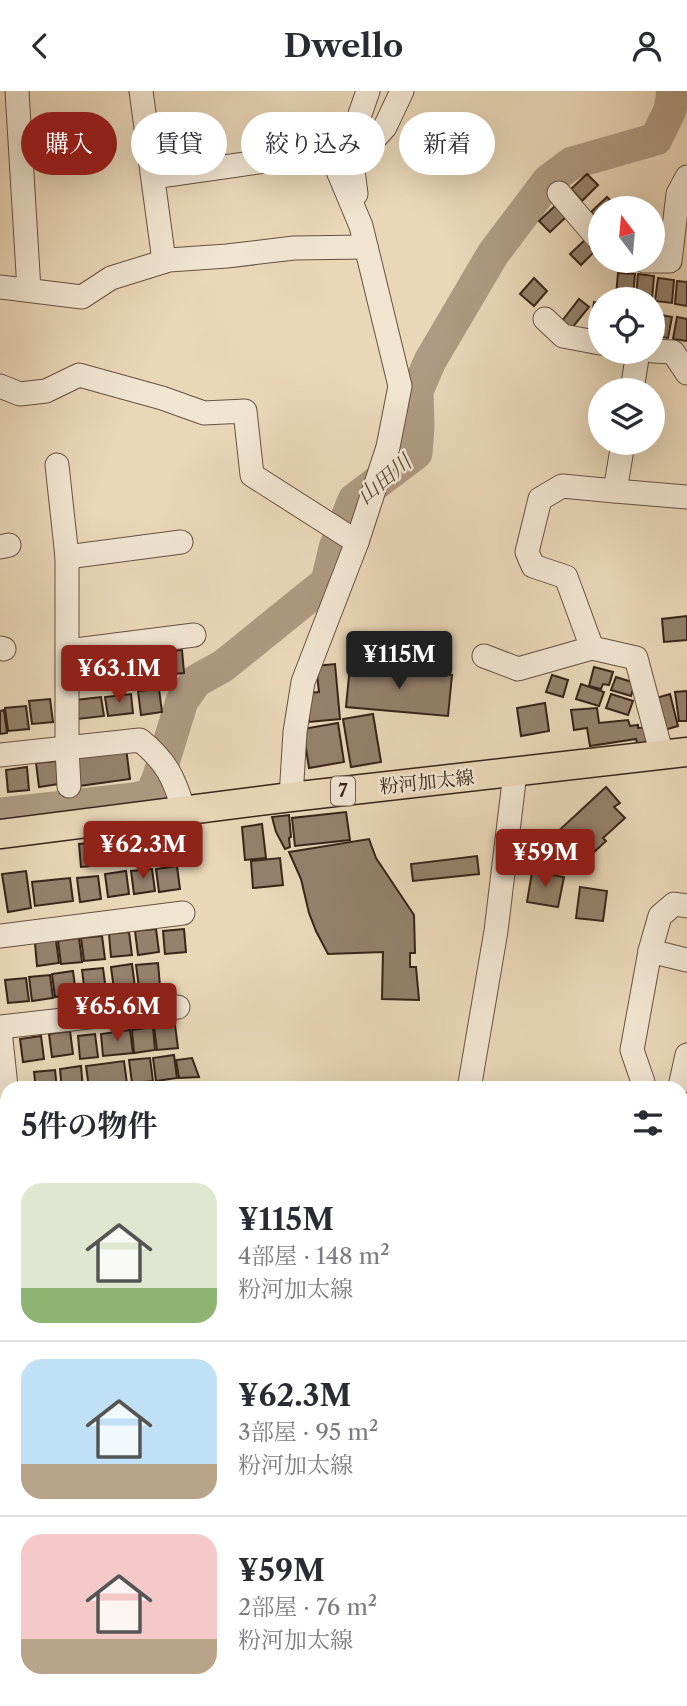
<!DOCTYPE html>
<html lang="ja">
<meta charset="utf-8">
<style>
:root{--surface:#fff;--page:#f2f2f3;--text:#2b2b33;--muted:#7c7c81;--line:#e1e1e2;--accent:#8f2418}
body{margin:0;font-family:"Libre Caslon Text","Noto Serif JP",serif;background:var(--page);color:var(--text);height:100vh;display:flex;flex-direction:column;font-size:26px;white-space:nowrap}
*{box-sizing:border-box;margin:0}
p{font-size:23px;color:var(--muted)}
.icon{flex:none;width:38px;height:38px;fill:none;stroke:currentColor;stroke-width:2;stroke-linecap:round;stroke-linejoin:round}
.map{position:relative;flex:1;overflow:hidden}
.sheet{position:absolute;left:0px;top:990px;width:688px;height:625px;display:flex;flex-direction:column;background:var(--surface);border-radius:21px 21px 0 0;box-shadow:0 7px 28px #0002}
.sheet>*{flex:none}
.hud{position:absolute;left:21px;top:21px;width:646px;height:63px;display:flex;gap:14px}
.needle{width:46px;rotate:344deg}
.fabs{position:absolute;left:588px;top:105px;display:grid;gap:14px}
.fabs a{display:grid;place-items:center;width:77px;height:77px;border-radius:50%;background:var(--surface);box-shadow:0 7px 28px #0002;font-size:35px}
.price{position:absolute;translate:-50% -60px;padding:0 16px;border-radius:7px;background:var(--accent);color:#fff;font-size:23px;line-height:46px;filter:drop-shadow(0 2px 4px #0008)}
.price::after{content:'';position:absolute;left:50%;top:42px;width:21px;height:16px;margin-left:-10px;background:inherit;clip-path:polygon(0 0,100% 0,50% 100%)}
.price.current{background:#222;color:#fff}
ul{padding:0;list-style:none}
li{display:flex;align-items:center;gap:21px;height:175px;padding:0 21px}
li+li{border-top:2px solid var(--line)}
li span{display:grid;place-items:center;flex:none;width:196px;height:140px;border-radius:21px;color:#555}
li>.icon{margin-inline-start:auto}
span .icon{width:84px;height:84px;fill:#fffc;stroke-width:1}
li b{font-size:30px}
h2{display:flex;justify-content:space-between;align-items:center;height:84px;padding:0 21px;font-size:30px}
.tag{padding:0 24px;border-radius:32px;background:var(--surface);box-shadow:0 7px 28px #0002;font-size:24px;line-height:63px}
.tag.current{background:var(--accent);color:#fff}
header{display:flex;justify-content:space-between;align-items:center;height:91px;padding:0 21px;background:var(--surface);font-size:32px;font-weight:700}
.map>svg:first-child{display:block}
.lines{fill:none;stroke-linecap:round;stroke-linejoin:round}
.stream{stroke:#7f6b58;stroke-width:5}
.river{stroke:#ae9a82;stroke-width:33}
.building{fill:#95816c;stroke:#392419;stroke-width:2}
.minor-casing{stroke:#655141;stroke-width:25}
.major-casing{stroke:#392419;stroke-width:31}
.minor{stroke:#f1e5d1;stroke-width:23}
.major{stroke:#ead7b8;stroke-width:28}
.labels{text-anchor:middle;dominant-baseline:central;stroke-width:5;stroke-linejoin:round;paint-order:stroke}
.shield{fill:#f1e5d1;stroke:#705e50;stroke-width:2}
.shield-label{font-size:18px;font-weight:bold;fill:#392419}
.street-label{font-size:19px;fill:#392419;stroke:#f1e5d1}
.water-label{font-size:21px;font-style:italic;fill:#5c4738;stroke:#f1e5d1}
</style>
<header><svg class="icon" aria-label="back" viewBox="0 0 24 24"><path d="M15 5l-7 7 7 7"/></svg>Dwello<svg class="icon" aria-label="person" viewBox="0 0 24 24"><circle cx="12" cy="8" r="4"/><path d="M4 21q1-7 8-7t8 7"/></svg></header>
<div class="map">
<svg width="687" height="1615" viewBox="0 0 687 1615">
<rect width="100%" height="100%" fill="#ead7b8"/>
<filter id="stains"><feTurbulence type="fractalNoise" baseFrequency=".00286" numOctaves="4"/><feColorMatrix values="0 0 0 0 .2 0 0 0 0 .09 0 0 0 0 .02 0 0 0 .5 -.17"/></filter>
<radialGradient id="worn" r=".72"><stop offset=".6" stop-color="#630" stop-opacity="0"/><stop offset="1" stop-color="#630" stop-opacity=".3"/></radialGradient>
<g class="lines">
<polyline class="stream" points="681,1392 687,1396"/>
<polyline class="river" points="0,723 134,708 151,704 158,688 182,610 196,590 223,575 327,491 335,457 354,409 416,362 418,335 417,300 430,270 493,163 548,90 572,72 656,48 670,19 673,0"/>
</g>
<g class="building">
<polygon points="587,83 598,94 582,110 571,98"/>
<polygon points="607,106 618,117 600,117 600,130 591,121"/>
<polygon points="555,115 566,126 550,141 539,130"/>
<polygon points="653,133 659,134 657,157 653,156"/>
<polygon points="586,148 596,159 581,174 570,163"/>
<polygon points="618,182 635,183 633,206 616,204"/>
<polygon points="638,183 654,185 652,208 636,207"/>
<polygon points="534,187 547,200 534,215 520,203"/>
<polygon points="658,187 674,189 672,212 655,210"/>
<polygon points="677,190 687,191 687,215 675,213"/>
<polygon points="579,208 589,216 572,237 562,230"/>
<polygon points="594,211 600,212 600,235 591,233"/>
<polygon points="656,223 672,226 668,247 653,245"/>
<polygon points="677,226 687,228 687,250 673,248"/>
<polygon points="687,525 687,549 664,551 662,528"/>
<polygon points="182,559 184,582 163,584 160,561"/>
<polygon points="123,567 126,591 105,593 102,570"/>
<polygon points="156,567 159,590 138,592 135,569"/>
<polygon points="98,573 101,596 80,598 77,575"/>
<polygon points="335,573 340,628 309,631 307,602 319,601 316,575"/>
<polygon points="350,575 452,584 448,625 346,616"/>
<polygon points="594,576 613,581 609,594 603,593 601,598 589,595"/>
<polygon points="552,584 568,589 563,606 546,601"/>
<polygon points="616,586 635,592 631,605 611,599"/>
<polygon points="581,593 604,601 599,615 576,608"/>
<polygon points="159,598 162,621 141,624 138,600"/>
<polygon points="687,600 687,630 679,630 675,601"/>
<polygon points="131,603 133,622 108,625 105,606"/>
<polygon points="611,603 633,610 628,624 606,617"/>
<polygon points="670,603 678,635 661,640 653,608"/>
<polygon points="101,606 104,625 78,628 76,609"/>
<polygon points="50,608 53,631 32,633 29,610"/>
<polygon points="545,612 549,640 521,645 517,617"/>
<polygon points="26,615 29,638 8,640 5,617"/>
<polygon points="597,617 599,632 628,629 630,635 638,634 638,637 650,636 652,653 638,656 636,648 590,655 587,637 574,639 571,619"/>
<polygon points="4,619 7,642 0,643 0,620"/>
<polygon points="373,623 381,671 351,676 343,628"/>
<polygon points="338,632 344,671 309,677 303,638"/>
<polygon points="126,657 130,688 79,695 75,664"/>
<polygon points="57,670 59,693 39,696 36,672"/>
<polygon points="27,676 29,699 8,701 6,679"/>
<polygon points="606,696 620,712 614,716 625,727 603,747 606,750 579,775 552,746"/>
<polygon points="346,721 350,749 295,755 292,727"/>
<polygon points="289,724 291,746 289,747 290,756 285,758 276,741 272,726"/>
<polygon points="262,733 266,767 245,769 242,736"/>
<polygon points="186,741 188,764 167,766 165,743"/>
<polygon points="156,745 159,768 138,770 135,747"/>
<polygon points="369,748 376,767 414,824 415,862 410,862 410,876 416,876 419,909 382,908 383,861 328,863 316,840 309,822 301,788 289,761"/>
<polygon points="100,751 102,774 81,776 79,753"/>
<polygon points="477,765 479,783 413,790 411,773"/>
<polygon points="280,767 283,794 253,797 251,770"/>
<polygon points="177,775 180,798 159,801 156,778"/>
<polygon points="152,778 155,800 134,803 131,780"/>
<polygon points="26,780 31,817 8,821 2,783"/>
<polygon points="126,780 129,803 108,806 105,783"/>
<polygon points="532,781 564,786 558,816 527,811"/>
<polygon points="98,785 101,808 80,811 77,787"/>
<polygon points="70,787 73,810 35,815 32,791"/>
<polygon points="580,796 607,800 603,830 576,827"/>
<polygon points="156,838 159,861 138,864 135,840"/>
<polygon points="184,838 186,861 165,863 163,840"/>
<polygon points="129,841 132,864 111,866 109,843"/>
<polygon points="102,845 105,868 84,870 81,847"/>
<polygon points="79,847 82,871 61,873 58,850"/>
<polygon points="56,849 59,872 37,875 35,852"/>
<polygon points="158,872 160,895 139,897 136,874"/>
<polygon points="132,873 135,896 114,899 111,876"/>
<polygon points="103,877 106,900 85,903 82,879"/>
<polygon points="73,880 76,903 55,906 52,883"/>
<polygon points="50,884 53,907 32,910 29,886"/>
<polygon points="26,887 29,910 8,912 5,889"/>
<polygon points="175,934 178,957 157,959 154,936"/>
<polygon points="153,936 155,959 134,962 132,939"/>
<polygon points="130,939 133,962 103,965 101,943"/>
<polygon points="70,940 73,963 52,966 49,943"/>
<polygon points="95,943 98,966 80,968 78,945"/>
<polygon points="41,945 44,968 23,971 20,948"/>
<polygon points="174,964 177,987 156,990 153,967"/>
<polygon points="150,967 153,990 132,992 129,969"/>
<polygon points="192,967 199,986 179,987 176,969"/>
<polygon points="124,970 127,993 89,997 86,975"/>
<polygon points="81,975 83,998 62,998 60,978"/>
<polygon points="55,979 57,998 36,998 34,981"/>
<rect x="0" y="1263" width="7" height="73"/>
</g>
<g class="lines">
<g class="minor-casing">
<g id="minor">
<polyline points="17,0 29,199"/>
<polyline points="141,0 164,170"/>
<polyline points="153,86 330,61"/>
<polyline points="559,102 600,150"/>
<polyline points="356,103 353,79 356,68 385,36 402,0"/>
<polyline points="645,170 670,170 678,103 687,86"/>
<polyline points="0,196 82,206 111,187 169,169 227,165 294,157 366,156"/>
<polyline points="545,228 563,245 600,252"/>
<polyline points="653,260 673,261 687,282"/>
<polyline points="0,295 20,303 46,300 79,284 162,307 204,322 245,320 252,384 357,451"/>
<polyline points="632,299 638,261"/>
<polyline points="57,374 67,466 67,658 69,695"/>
<polyline points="615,400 687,406"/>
<polyline points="0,456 9,454"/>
<polyline points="67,466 181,451"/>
<polyline points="0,557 4,558"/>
<polyline points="592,557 566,486 533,475 527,461 540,408 562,395 615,400 623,352"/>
<polyline points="68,560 194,544"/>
<polyline points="484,565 518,578 592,557 636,567 662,664"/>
<path d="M0,664L140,649C167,671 174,687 184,720"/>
<polyline points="291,706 295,641 303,591 357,451 388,356 400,295 361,135 330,61 343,59 358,29 368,0"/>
<polyline points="0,845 183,822"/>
<polyline points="650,860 687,869"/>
<polyline points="0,936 178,916"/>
<polyline points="0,939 7,1005"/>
<polyline points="681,991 687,964"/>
<polyline points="469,998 496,840 515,682"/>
<polyline points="640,998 643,991 632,959 650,860 660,825 674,813 687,815"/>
<polyline points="0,1031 7,1031"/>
<polyline points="681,1057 687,1059"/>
<polyline points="0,1075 7,1074"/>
<polyline points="681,1545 687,1543"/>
<polyline points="341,1608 341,1615"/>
<polyline points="490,1615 491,1608"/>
</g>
</g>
<g class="major-casing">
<polyline id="major" points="0,743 291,706 687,661"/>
</g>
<use href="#minor" class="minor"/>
<use href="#major" class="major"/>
</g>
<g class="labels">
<rect class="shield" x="331" y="685.5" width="24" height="29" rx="5"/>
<g class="shield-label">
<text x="343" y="700">7</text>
</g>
<g class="street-label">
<text transform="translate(427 691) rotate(-6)">粉河加太線</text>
</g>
<g class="water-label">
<text transform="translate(384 388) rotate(-40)">山田川</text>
</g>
</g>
<rect width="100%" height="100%" filter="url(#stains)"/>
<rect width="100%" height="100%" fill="url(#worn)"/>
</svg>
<div class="fabs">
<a><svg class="needle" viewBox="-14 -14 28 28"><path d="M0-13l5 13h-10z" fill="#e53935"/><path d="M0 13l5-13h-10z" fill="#7c7c81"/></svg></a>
<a><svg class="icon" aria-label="locate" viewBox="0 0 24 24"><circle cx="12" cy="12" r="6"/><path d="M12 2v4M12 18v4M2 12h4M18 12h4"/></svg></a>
<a><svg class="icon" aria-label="layers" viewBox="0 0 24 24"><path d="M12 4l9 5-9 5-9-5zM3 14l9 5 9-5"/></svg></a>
</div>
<b class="price current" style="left:399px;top:600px">¥115M</b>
<b class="price" style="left:119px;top:614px">¥63.1M</b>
<b class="price" style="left:143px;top:790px">¥62.3M</b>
<b class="price" style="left:545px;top:798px">¥59M</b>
<b class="price" style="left:117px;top:952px">¥65.6M</b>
<div class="hud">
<a class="tag current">購入</a>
<a class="tag">賃貸</a>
<a class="tag">絞り込み</a>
<a class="tag">新着</a>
</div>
<section class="sheet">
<h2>5件の物件<svg class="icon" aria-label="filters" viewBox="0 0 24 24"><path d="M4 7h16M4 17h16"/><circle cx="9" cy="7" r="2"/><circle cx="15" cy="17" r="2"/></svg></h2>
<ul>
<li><span style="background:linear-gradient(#dfe7d0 75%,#8fb573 0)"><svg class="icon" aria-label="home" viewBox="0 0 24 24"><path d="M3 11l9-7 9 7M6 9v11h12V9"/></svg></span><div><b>¥115M</b><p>4部屋 · 148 m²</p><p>粉河加太線</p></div></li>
<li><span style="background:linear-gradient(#bfe0f5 75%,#b9a48a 0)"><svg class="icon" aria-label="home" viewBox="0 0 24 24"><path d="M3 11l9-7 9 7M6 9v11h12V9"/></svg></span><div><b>¥62.3M</b><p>3部屋 · 95 m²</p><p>粉河加太線</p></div></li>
<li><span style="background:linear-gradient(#f6c9c9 75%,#b9a48a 0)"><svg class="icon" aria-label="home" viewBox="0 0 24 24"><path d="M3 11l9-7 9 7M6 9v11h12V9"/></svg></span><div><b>¥59M</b><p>2部屋 · 76 m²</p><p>粉河加太線</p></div></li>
</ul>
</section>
</div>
